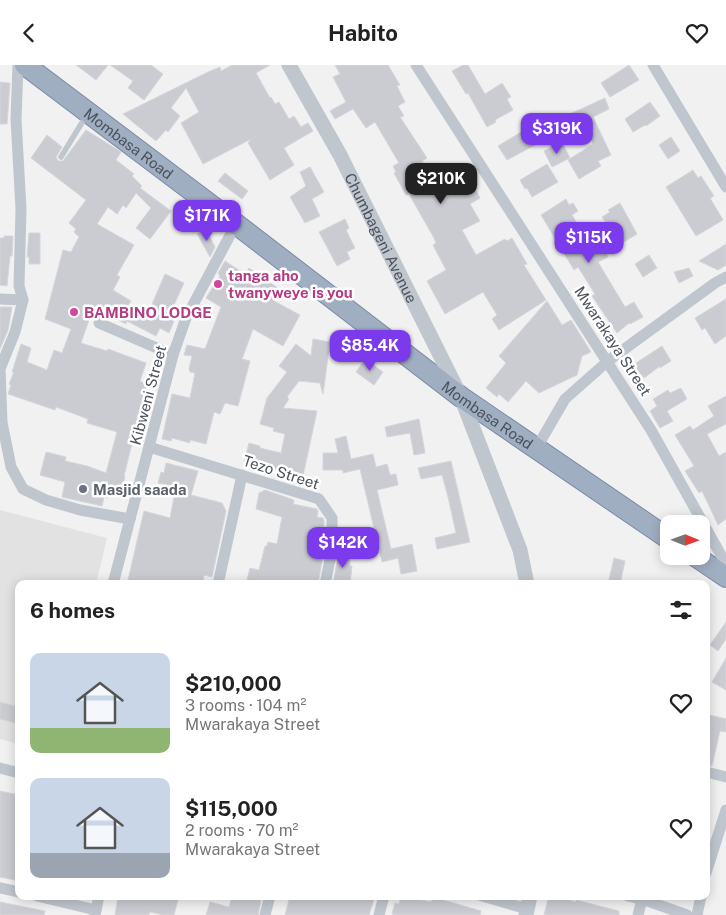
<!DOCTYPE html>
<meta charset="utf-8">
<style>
:root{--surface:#fff;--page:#f6f6f6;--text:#222;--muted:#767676;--accent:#7c3aed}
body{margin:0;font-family:"Public Sans",sans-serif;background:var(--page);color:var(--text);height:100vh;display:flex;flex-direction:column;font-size:19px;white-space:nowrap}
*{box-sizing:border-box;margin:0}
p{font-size:16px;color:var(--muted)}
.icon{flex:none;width:28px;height:28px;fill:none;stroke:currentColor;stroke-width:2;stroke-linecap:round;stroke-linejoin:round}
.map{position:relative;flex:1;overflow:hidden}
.side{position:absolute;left:15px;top:515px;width:695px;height:320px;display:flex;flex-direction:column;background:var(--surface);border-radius:10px;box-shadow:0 2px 12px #0003}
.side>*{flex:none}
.needle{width:32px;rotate:91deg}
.controls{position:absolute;left:660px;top:450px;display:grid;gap:10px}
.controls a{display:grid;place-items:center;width:50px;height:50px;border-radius:10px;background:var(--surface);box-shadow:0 2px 12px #0003;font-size:25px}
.price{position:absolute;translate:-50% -42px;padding:0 11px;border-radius:10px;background:var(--accent);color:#fff;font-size:16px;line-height:32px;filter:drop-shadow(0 1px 2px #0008)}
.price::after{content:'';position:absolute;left:50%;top:30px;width:15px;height:11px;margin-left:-8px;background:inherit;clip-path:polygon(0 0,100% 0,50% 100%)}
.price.current{background:#222;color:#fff}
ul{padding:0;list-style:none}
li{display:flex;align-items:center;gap:15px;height:125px;padding:0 15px}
li span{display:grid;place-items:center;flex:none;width:140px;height:100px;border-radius:10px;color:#555}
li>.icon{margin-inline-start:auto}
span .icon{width:60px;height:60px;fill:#fffc;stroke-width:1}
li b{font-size:21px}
h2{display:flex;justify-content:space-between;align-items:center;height:60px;padding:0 15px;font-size:21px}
header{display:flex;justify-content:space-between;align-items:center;height:65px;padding:0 15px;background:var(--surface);font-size:22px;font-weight:700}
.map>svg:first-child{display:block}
.education{fill:#e3e2e2}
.building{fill:#cbccd2;stroke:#d5d6db}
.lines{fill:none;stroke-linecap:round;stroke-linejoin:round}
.trunk-casing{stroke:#798aa5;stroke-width:22}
.service{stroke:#c0c6cd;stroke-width:5.5}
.minor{stroke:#c0c6cd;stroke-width:11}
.tertiary{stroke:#c0c6cd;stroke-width:15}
.trunk{stroke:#a0aec2;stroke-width:20}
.hotel-dot{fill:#d1479c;stroke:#fff;stroke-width:2}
.worship-dot{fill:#6b7280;stroke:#fff;stroke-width:2}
.labels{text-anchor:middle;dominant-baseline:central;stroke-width:5;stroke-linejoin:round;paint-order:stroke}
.street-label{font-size:15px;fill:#4a525c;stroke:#fff}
.hotel-label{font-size:15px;font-weight:bold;fill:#b23c85;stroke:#fff;text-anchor:start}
.worship-label{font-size:15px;font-weight:bold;fill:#5b616d;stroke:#fff;text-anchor:start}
</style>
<header><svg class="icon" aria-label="back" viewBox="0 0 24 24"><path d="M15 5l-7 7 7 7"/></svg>Habito<svg class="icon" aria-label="heart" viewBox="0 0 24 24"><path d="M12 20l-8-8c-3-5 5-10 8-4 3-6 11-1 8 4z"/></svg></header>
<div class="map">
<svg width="726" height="850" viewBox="0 0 726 850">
<rect width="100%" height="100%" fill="#f2f1f1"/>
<polygon class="education" points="0,445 107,473 96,519 19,519 19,679 0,674"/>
<g class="building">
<polygon points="76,0 108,0 96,15"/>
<polygon points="110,0 151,0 163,9 144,35 128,23 133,16"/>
<polygon points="232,0 270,0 256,8 270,33 271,32 275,39 279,37 289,54 294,51 301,62 308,58 313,66 284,83 294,100 270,115 248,78 251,74 203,99 181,58 199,47 186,23 171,43 180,51 168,67 166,65 156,76 123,49 208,7 220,2 221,6"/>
<polygon points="335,0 388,0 400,20 397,21 405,37 398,41 404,51 400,52 427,93 422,96 433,114 444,107 447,112 463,102 480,133 470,139 480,156 462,165 476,190 505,174 507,176 512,173 527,199 524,200 546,235 499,265 492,254 497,250 483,227 445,249 427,216 446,205 433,180 436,178 434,173 409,129 406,130 394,108 396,107 393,101 399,98 375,57 366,63 353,44 335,54 330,46 346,37 333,12 340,9"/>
<polygon points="463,0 468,0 485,29 502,18 511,32 507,34 513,45 495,55 496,57 487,62 468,28 466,29 452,6"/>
<polygon points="629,0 639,15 610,32 601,18"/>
<polygon points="0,17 10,18 7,59 0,59"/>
<polygon points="605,33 609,44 593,52 611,90 598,96 601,101 579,114 568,95 593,79 585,62 558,76 553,68 564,62 559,54"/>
<polygon points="650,37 660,51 646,61 645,60 633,67 625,54"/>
<polygon points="526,64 535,80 507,95 498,81"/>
<polygon points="86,65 121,87 116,95 134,109 132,111 142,121 140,123 171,146 150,174 136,163 151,143 136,128 126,143 123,140 117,149 108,142 97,159 134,180 117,210 120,212 113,225 131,236 127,243 146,253 165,209 184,218 168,253 174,256 169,268 160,263 156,271 127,256 126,259 114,253 116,249 95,241 89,255 81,278 107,286 108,284 146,298 140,316 147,319 143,330 145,331 137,354 138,354 124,411 125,411 122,426 110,424 108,433 104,432 102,441 62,432 65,417 40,410 46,387 66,392 65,396 87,401 106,408 117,367 87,358 88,354 56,342 55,345 8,329 11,320 9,319 14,307 12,307 21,279 31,283 27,297 47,305 54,285 62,288 71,264 45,254 63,185 71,187 79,172 74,167 76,164 69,158 86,135 31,93 47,70 62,82 56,92 58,96 63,96"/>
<polygon points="671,72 680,86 668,94 659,80"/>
<polygon points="562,77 570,93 552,102 544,86"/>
<polygon points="547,99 558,117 532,132 527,123 525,124 520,115"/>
<polygon points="310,102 324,127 312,134 320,151 305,158 290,132 306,121 300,107"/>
<polygon points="693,105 698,113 701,111 714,131 710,133 723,155 696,171 666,122"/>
<polygon points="225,108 248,126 242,134 218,116"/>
<polygon points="566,134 569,140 573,138 578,146 572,150 593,185 602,180 608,192 598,197 625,242 634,237 643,252 630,259 629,258 617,268 592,231 595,229 578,202 574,205 541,150"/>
<polygon points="620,138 637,169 617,181 604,158 606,158 602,152 610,147 608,145"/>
<polygon points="345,154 349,163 346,165 355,183 347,187 350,194 337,201 319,167"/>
<polygon points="206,164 215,182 210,192 197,169"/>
<polygon points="29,168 40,168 40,199 29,199 29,192 27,192"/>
<polygon points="4,171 13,171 12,191 10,191 7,221 0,220 0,173 4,173"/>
<polygon points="726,179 726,200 718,205 699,196"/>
<polygon points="649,190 657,203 643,212 635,199"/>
<polygon points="225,196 245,209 249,203 278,223 279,224 274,236 300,250 283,281 253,264 242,294 250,296 238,341 225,338 220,349 214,347 206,379 190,375 190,378 172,373 171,376 162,374 172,329 190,333 195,308 190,307 189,304 192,291 184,290 187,280 205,284 221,242 206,233 220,211 218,208"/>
<polygon points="689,203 693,211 679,218 674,207"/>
<polygon points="726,234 726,271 715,279 705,263 702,265 695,253"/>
<polygon points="547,236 562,260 571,255 591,287 582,291 577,310 539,328 526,316 508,337 499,329 497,332 486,323 506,298 499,291"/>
<polygon points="0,242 12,242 8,265 0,284"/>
<polygon points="313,274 330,277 323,329 320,318 299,316 287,332 289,334 283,343 317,346 303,411 244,397 249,378 260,381 260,383 281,388 285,369 273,366 274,363 260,359 267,333 287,307 279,301 296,279 311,291"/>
<polygon points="662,281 671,296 660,303 660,301 644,313 633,300"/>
<polygon points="365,294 383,307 374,320 356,307"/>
<polygon points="681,323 687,334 667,346 673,356 660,363 650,346 657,341 653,334 668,325 670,328"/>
<polygon points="726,331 726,359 707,369 719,391 726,387 726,454 718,460 702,426 699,428 685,406 694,401 675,370 690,361 693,365 714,351 708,341"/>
<polygon points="419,354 425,388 414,390 410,368 387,372 385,362"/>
<polygon points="346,371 351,394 373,389 376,402 387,399 390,410 396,409 398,420 377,425 391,484 412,479 417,506 401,509 398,493 382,497 360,404 343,408 343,405 323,405 323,388 338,388 335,374"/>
<polygon points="451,396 470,477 437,484 435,473 456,468 448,432 442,410 421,414 418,403"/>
<polygon points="166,398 198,406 191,430 222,438 226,446 212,512 204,510 203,519 141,519 128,515 144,446 170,453 176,422 158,418 161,407 164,408"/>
<polygon points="265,425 294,435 293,439 317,444 318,446 317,452 323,453 324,455 324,484 318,519 246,519 250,503 259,505 265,481 267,481 268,477 277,479 282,452 256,444 259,428"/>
<polygon points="349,486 350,501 352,501 350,519 333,519 339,487"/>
<polygon points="614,493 625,496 620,519 608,519"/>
<polygon points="726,557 726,574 718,586 710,580"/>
<polygon points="726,593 726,625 712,617"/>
<polygon points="0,637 19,642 19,659 0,654"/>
<polygon points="706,649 726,654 726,667 720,666 712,701 706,700"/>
<polygon points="0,726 19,730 19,816 0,812"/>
<polygon points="118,831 179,831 174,850 163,850 150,847 149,850 115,850"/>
<polygon points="232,831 246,831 261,835 258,850 206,850 210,837 229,842"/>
<polygon points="290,831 375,831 369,850 285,850"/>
<polygon points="401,831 431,837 433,832 481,846 480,850 398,850 392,849 395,838 399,839"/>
<polygon points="553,831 576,837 576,835 619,846 619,850 544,850 548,834"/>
<polygon points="0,837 45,846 44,850 0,850"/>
</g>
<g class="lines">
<g class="trunk-casing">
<g id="trunk">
<path id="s2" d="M25,0L236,159L461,332L669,474"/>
<polyline points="695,491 726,512"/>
</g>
</g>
<polyline class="service" points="61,92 86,51"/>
<g class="minor">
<polyline points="18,0 16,54 21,144 19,221 23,235 15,267 0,304 2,357 11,402 23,424 46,435 80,445 130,454"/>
<polyline points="416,0 651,365 726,499"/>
<polyline points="653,0 726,122"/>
<polyline points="0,234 23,235"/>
<polyline points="99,258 173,290"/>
<polyline points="149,382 319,434 332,453 332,485 325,519"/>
<polyline points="536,384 565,334 608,296 715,218 726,212"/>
<polyline points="113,519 173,290 186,253 236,159"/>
<polyline points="218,519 242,410"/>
<polyline points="0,703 19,708"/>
<polyline points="706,707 726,712"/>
<polyline points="706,808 726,745"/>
<polyline points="0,823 19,827"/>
<polyline points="37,831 96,845"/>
<polyline points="482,831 527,844"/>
<polyline points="628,831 642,834 687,850"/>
<polyline points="95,850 99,831"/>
<polyline points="265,850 270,831"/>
<polyline points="379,850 384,831"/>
<polyline points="638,850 642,834"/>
<polyline points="697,850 701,831"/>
</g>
<g class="tertiary">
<path id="s1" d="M289,0L340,90L461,332L520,485L527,519"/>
<polyline points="526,850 530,831"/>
</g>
<use href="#trunk" class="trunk"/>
</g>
<g class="hotel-dot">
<circle cx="218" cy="219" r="5"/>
<circle cx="74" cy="247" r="5"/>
</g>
<circle class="worship-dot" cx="83" cy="424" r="5"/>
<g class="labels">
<g class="street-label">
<text stroke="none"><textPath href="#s2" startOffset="130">Mombasa Road</textPath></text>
<text stroke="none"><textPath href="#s1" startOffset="196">Chumbageni Avenue</textPath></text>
<text transform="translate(613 276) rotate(57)">Mwarakaya Street</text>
<text transform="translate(148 330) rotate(-75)">Kibweni Street</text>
<text stroke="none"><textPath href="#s2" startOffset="580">Mombasa Road</textPath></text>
<text transform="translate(281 407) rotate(18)">Tezo Street</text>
</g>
<g class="hotel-label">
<text x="228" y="210">tanga aho<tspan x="228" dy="17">twanyweye is you</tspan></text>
<text x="84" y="247">BAMBINO LODGE</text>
</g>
<g class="worship-label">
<text x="93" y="424">Masjid saada</text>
</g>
</g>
</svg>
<div class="controls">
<a><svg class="needle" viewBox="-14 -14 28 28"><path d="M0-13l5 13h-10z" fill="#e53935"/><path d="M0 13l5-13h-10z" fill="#767676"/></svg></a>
</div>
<b class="price" style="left:557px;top:90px">$319K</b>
<b class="price current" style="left:441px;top:140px">$210K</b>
<b class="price" style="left:207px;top:177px">$171K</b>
<b class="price" style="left:589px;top:199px">$115K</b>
<b class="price" style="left:370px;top:307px">$85.4K</b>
<b class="price" style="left:343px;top:504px">$142K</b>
<section class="side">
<h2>6 homes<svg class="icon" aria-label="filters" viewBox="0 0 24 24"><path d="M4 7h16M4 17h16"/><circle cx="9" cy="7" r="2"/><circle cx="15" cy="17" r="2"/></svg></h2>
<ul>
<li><span style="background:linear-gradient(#c9d6e8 75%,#8fb573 0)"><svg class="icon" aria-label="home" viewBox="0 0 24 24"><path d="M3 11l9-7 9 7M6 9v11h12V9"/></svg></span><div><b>$210,000</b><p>3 rooms · 104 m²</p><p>Mwarakaya Street</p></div><svg class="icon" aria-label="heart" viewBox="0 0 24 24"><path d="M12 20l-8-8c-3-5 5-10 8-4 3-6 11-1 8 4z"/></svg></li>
<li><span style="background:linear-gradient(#c9d6e8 75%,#9aa5b1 0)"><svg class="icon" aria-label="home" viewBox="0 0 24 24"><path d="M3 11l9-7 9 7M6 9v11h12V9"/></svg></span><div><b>$115,000</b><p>2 rooms · 70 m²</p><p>Mwarakaya Street</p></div><svg class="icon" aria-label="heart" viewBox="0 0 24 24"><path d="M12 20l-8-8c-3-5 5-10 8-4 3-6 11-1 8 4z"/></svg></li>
</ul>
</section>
</div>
